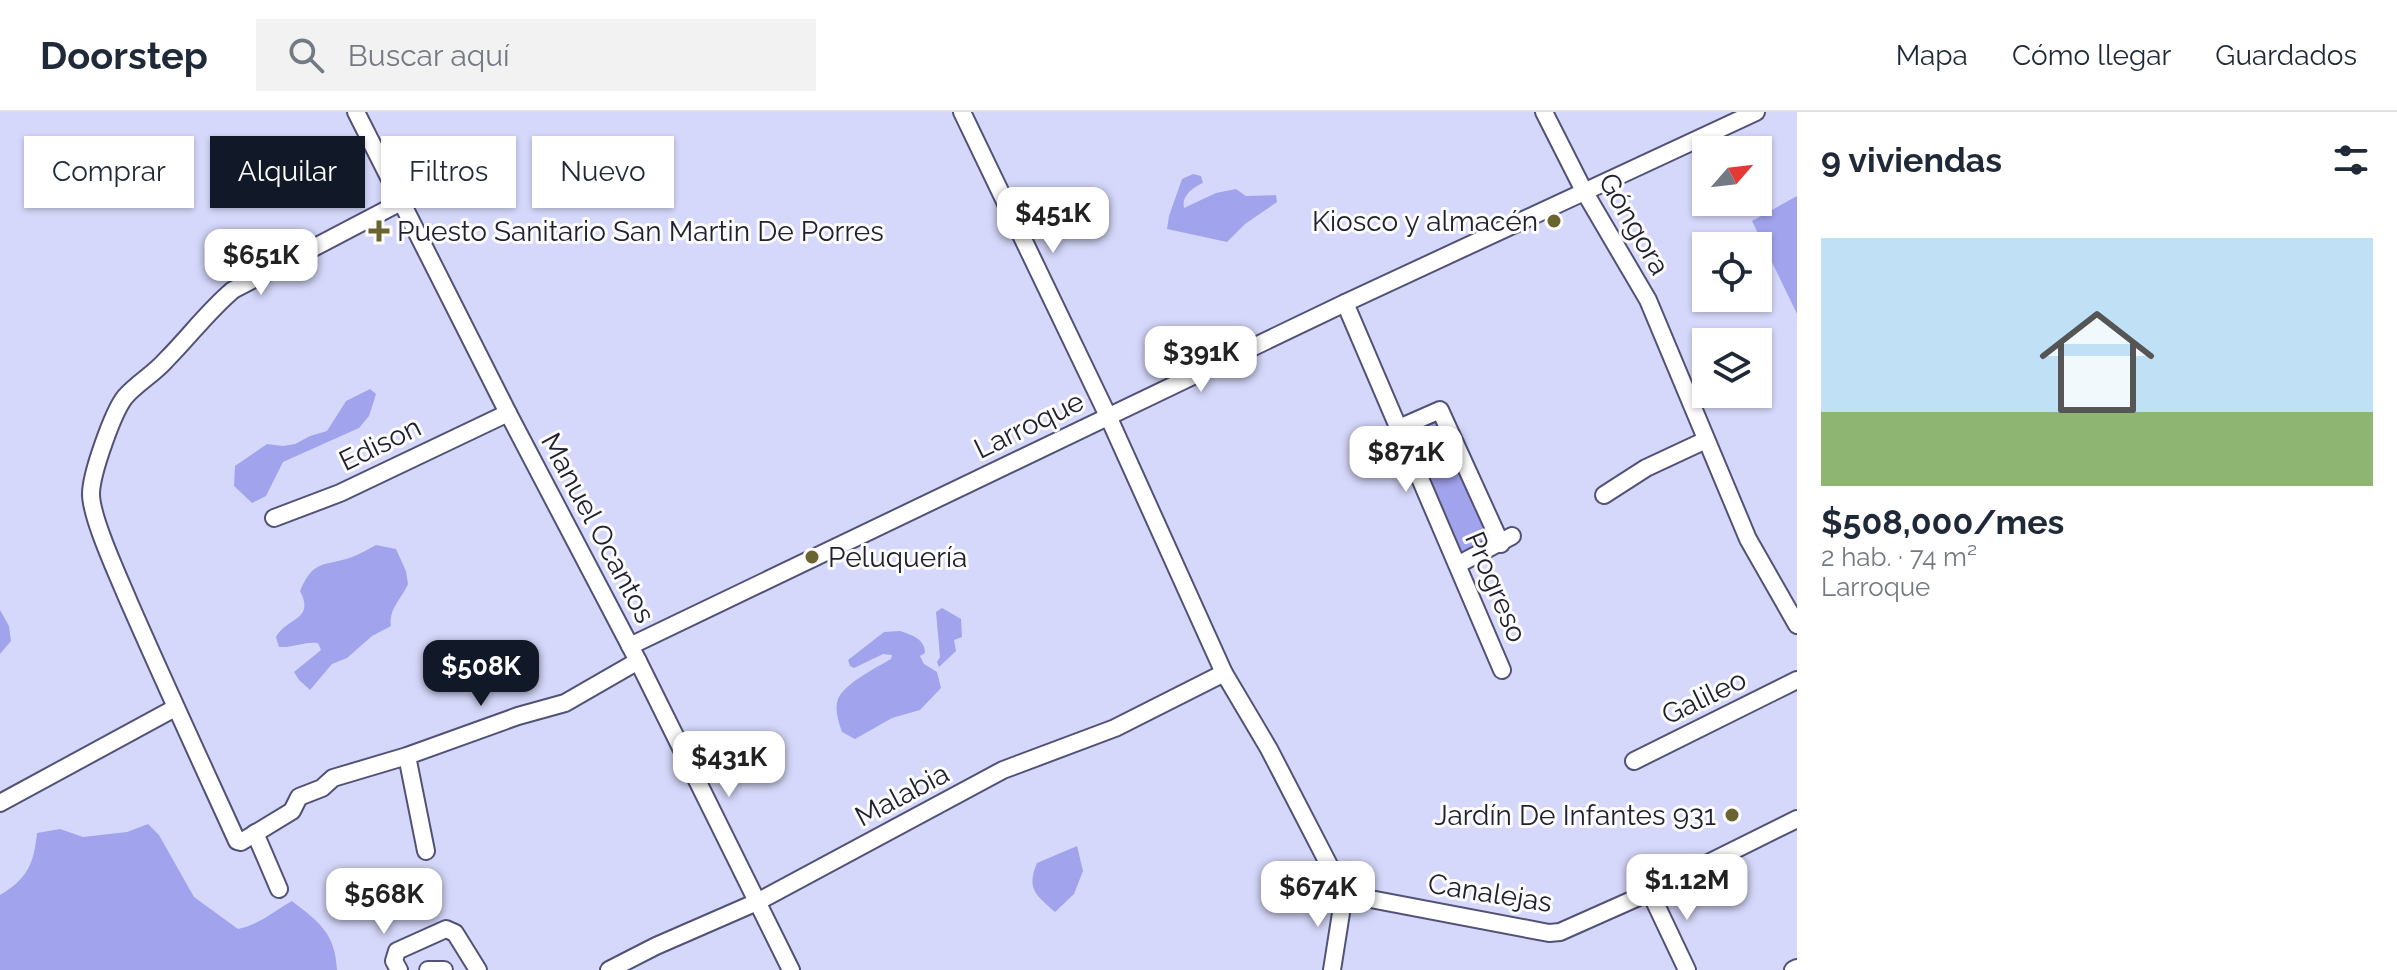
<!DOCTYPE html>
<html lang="es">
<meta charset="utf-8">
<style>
:root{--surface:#fff;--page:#f2f2f3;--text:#1f2937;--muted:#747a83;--line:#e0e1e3;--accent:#111827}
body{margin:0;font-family:Raleway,sans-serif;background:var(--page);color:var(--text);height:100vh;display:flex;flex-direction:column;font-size:30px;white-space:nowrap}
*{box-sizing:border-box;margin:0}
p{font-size:26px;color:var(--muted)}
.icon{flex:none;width:44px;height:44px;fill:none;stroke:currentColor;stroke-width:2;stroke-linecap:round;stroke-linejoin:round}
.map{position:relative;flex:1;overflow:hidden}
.sheet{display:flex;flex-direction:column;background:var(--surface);width:600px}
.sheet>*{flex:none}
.hud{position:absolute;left:24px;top:24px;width:760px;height:72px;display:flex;gap:16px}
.needle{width:52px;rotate:62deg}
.controls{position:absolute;left:1692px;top:24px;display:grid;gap:16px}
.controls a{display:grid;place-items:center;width:80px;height:80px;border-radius:0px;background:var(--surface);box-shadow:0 2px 6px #0004;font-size:40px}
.price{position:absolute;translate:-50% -68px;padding:0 18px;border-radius:16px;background:#fff;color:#222;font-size:26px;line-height:52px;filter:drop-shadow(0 2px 4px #0008)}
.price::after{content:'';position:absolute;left:50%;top:48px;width:24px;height:18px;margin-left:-12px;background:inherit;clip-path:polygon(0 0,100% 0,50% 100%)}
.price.selected{background:var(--accent);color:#fff}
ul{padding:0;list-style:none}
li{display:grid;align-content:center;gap:16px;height:424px;padding:0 24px}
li+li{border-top:2px solid var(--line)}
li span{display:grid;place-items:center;height:248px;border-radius:0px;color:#555}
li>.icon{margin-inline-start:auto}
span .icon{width:144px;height:144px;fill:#fffc;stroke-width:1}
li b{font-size:34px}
h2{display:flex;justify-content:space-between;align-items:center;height:96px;padding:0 24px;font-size:34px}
.pill{padding:0 28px;border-radius:0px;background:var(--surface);box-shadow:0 2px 6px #0004;font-size:28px;line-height:72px}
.pill.selected{background:var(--accent);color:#fff}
header{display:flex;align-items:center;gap:48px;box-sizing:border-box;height:112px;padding:0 40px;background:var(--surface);border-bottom:2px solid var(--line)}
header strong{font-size:38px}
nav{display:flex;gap:44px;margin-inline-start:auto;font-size:28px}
.search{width:560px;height:72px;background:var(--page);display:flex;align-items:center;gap:20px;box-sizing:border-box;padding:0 28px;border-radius:0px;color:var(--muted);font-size:30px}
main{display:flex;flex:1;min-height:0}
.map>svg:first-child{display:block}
.green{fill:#a2a3ed}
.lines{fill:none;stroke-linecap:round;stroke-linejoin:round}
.minor-casing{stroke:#515276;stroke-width:20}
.minor{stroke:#fff;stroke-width:16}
.poi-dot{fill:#6a6431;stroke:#fcfcfc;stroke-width:3}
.labels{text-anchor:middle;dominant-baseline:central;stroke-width:6;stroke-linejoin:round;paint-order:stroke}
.poi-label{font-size:28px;fill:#202030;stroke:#fcfcfc;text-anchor:end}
.street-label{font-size:28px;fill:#202030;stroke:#fcfcfc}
</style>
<header>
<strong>Doorstep</strong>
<div class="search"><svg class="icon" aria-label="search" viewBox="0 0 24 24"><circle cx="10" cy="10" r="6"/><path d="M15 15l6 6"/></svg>Buscar aquí</div>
<nav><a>Mapa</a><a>Cómo llegar</a><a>Guardados</a></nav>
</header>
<main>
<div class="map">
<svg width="1797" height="858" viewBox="0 0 1797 858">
<rect width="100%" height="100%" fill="#d6d8fb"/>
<g class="green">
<path d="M1193,62L1201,64L1203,71C1193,75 1181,84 1184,96L1216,81L1236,77L1246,84L1276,83L1277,90L1245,112L1227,130L1167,117L1169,104L1182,67Z"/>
<polygon points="1797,84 1797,202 1752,109"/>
<polygon points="370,277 376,282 369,304 359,316 283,350 266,384 252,391 234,374 235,354 267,332 283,334 295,332 310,324 327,319 346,289"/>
<polygon points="1439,303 1495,429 1461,444 1405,318"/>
<path d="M376,433L396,437L406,459L408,472C402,486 388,498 391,514L372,524L347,546L332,552L310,578L299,568L294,560L321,538L318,531C304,529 293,536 279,535L276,525C288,505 315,508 300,479C314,446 324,455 352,445C360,442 368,437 376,433Z"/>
<polygon points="942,496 961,507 962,525 954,528 956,539 939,555 937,550 940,545 936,500"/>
<polygon points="0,498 9,514 11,529 0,542"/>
<path d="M900,519C912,523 925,527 925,541L920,544L924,552L937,560L941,576L920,598L892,606L855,627L842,620C839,611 834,597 838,587C844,572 877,555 891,547L892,543L883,542L854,556L850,554L848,548L884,520Z"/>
<path d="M148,712L159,723L194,785L238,817C259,813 274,799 292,789C320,811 335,821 337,858H0V783C27,767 34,752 37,721L60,717L83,725L127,720Z"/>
<path d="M1077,734L1083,759L1074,782L1055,800C1036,783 1026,777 1037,751Z"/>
</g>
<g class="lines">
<g class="minor-casing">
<g id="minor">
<polyline points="356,0 508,301 638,549 791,858"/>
<polyline points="962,0 1108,304 1224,561 1269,637 1344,782 1332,858"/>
<polyline points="1544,0 1584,79 1648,188 1748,427 1797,513"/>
<path d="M401,90L233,178C208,199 189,225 166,248C154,262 137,271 125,285C113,300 91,362 91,382C91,406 119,466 129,490C164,570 201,650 237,729L241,730L292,699L299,685L322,676L333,666L407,644L518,604L565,591L638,549"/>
<polyline points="1345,191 1502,558"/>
<polyline points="1399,316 1440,298 1501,432"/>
<polyline points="1604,383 1646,356 1706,328"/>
<polyline points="274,406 340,381 508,301"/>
<polyline points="1459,452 1512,424"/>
<polyline points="630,534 1345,191 1756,0"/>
<polyline points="407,644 426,739"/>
<polyline points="1634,649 1797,568"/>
<polyline points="0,691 175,596"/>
<polyline points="255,721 279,777"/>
<polyline points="1650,780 1687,858"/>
<polyline points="1344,782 1549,821 1560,820 1650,780 1797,707"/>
<polyline points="399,858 394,849 397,839 446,817 455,821 478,858"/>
<polyline points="428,858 444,858"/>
<polyline points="609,858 656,834 757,790 1003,658 1115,616 1224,561"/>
<polyline points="1793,858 1797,856"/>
</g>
</g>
<use href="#minor" class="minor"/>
</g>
<g class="poi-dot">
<circle cx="1554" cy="109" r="8"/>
<path d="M375 107h8v8h8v8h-8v8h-8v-8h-8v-8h8z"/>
<circle cx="812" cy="445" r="8"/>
<circle cx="1732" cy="703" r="8"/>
</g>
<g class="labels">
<g class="poi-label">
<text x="1538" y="109">Kiosco y almacén</text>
<text x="397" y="119" text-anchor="start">Puesto Sanitario San Martin De Porres</text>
<text x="828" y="445" text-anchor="start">Peluquería</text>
<text x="1716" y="703">Jardín De Infantes 931</text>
</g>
<g class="street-label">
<text transform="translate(1634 112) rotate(60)">Góngora</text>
<text transform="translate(1029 313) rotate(-26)">Larroque</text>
<text transform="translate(380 332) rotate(-26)">Edison</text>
<text transform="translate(598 416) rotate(62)">Manuel Ocantos</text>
<text transform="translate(1496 475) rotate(67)">Progreso</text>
<text transform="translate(1704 585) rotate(-26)">Galileo</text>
<text transform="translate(902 683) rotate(-28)">Malabia</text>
<text transform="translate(1490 781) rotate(9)">Canalejas</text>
</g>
</g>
</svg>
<div class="controls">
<a><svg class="needle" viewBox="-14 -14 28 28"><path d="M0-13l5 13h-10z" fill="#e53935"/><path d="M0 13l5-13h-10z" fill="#747a83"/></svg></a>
<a><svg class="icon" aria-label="locate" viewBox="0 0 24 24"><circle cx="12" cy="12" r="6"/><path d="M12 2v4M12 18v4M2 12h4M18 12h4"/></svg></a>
<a><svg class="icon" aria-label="layers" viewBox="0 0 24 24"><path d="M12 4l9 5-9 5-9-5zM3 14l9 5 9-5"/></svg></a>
</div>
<b class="price" style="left:1053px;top:143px">$451K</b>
<b class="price" style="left:261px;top:185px">$651K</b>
<b class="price" style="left:1201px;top:282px">$391K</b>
<b class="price" style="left:1406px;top:382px">$871K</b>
<b class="price selected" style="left:481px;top:596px">$508K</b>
<b class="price" style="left:729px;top:687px">$431K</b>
<b class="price" style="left:1687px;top:810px">$1.12M</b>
<b class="price" style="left:1318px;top:817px">$674K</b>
<b class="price" style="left:384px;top:824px">$568K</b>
<div class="hud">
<a class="pill">Comprar</a>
<a class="pill selected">Alquilar</a>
<a class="pill">Filtros</a>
<a class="pill">Nuevo</a>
</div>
</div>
<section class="sheet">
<h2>9 viviendas<svg class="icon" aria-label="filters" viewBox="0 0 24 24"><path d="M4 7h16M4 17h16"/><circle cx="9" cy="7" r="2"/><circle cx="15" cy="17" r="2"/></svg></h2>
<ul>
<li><span style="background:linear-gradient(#bfe0f5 70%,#8fb573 0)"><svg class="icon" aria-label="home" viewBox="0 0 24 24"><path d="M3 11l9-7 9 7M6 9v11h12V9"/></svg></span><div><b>$508,000/mes</b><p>2 hab. · 74 m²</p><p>Larroque</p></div></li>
</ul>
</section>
</main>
